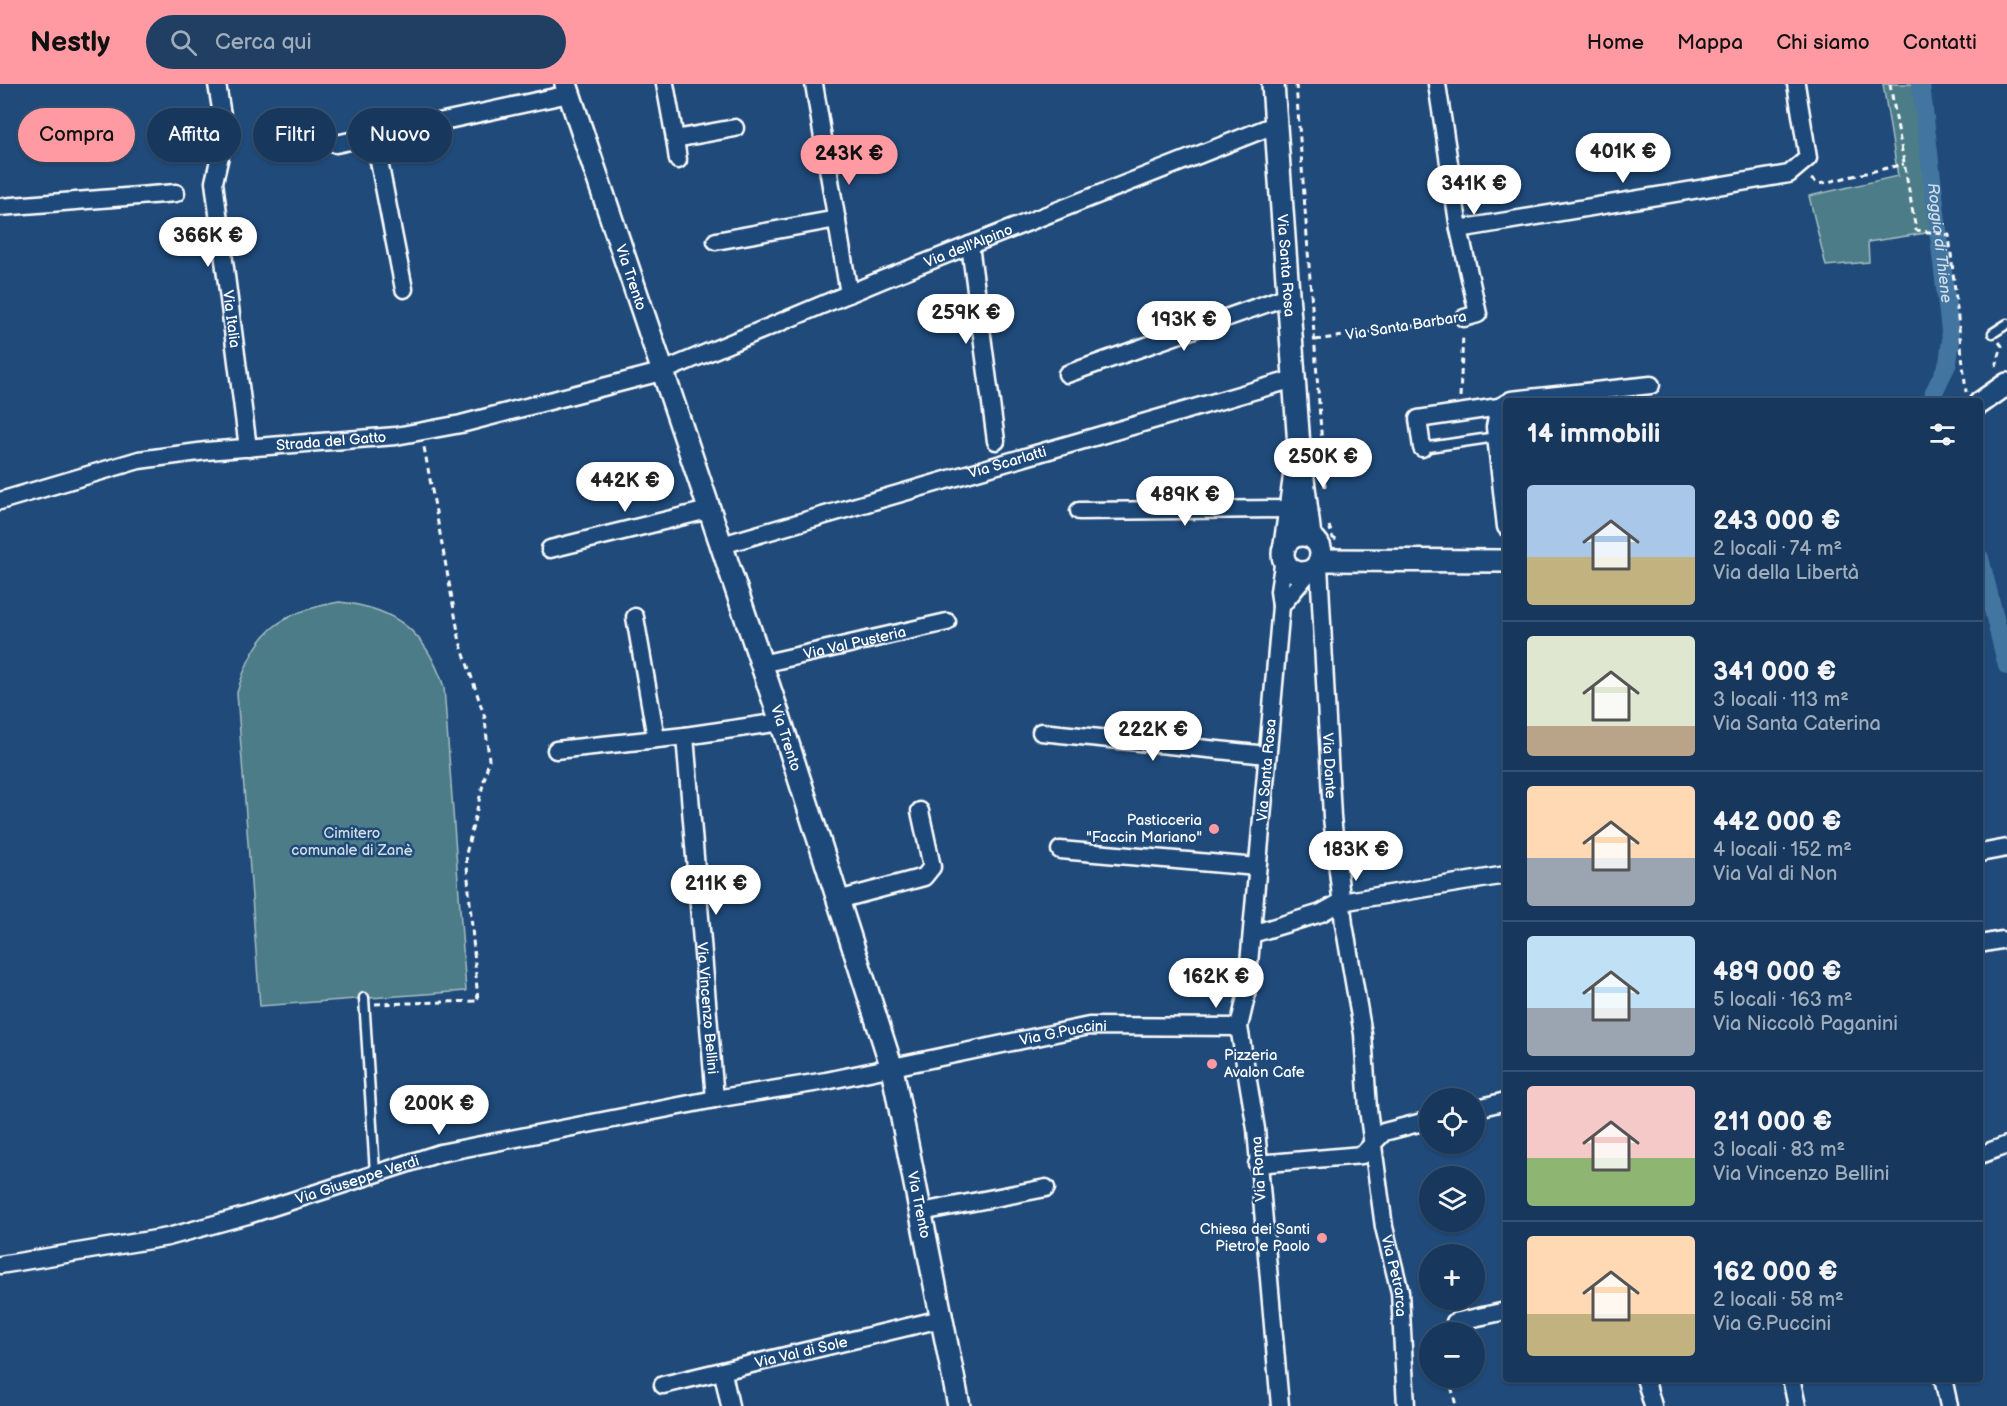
<!DOCTYPE html>
<html lang="it">
<meta charset="utf-8">
<style>
:root{--surface:#17385c;--page:#203f62;--text:#f1f3f6;--muted:#9eacbb;--line:#365272;--accent:#ff9aa2}
body{margin:0;font-family:"Balsamiq Sans",sans-serif;background:var(--page);color:var(--text);height:100vh;display:flex;flex-direction:column;font-size:22px;white-space:nowrap}
*{box-sizing:border-box;margin:0}
p{font-size:20px;color:var(--muted)}
.icon{flex:none;width:33px;height:33px;fill:none;stroke:currentColor;stroke-width:2;stroke-linecap:round;stroke-linejoin:round}
.map{position:relative;flex:1;overflow:hidden}
.sheet{position:absolute;left:1503px;top:314px;width:480px;height:984px;display:flex;flex-direction:column;background:var(--surface);border-radius:6px;box-shadow:0 2px 4px #0004,0 0 0 2px var(--line)}
.sheet>*{flex:none}
.banner{position:absolute;left:18px;top:24px;width:570px;height:54px;display:flex;gap:12px}
.buttons{position:absolute;left:1419px;top:1004px;display:grid;gap:12px}
.buttons a{display:grid;place-items:center;width:66px;height:66px;border-radius:50%;background:var(--surface);box-shadow:0 2px 4px #0004,0 0 0 2px var(--line);font-size:30px}
.price{position:absolute;translate:-50% -51px;padding:0 14px;border-radius:21px;background:#fff;color:#222;font-size:20px;line-height:39px;filter:drop-shadow(0 2px 3px #0008)}
.price::after{content:'';position:absolute;left:50%;top:36px;width:18px;height:14px;margin-left:-9px;background:inherit;clip-path:polygon(0 0,100% 0,50% 100%)}
.price.on{background:var(--accent);color:#111}
ul{padding:0;list-style:none}
li{display:flex;align-items:center;gap:18px;height:150px;padding:0 24px}
li+li{border-top:2px solid var(--line)}
li span{display:grid;place-items:center;flex:none;width:168px;height:120px;border-radius:6px;color:#555}
li>.icon{margin-inline-start:auto}
span .icon{width:72px;height:72px;fill:#fffc;stroke-width:1}
li b{font-size:26px}
h2{display:flex;justify-content:space-between;align-items:center;height:72px;padding:0 24px;font-size:26px}
.tag{padding:0 21px;border-radius:27px;background:var(--surface);box-shadow:0 2px 4px #0004,0 0 0 2px var(--line);font-size:21px;line-height:54px}
.tag.on{background:var(--accent);color:#111}
header{display:flex;align-items:center;gap:36px;box-sizing:border-box;height:84px;padding:0 30px;background:var(--accent);color:#111}
header strong{font-size:28px}
nav{display:flex;gap:33px;margin-inline-start:auto;font-size:21px}
.search{width:420px;height:54px;background:var(--page);display:flex;align-items:center;gap:15px;box-sizing:border-box;padding:0 21px;border-radius:33px;color:var(--muted);font-size:22px}
.map>svg:first-child{display:block}
.green{fill:#4c7c87;stroke:#a6bec3;stroke-width:1.5}
.lines{fill:none;stroke-linecap:round;stroke-linejoin:round}
.canal{stroke:#42749f;stroke-width:18}
.service-casing{stroke:#fff;stroke-width:13}
.minor-casing{stroke:#fff;stroke-width:21}
.tertiary-casing{stroke:#fff;stroke-width:26}
.path{stroke:#fff;stroke-width:3;stroke-dasharray:6 4.5;stroke-linecap:butt}
.service{stroke:#1f4a7a;stroke-width:8}
.minor{stroke:#1f4a7a;stroke-width:16}
.tertiary{stroke:#1f4a7a;stroke-width:21}
.poi-dot{fill:#ff9aa2;stroke:#1f4a7a;stroke-width:2}
.labels{text-anchor:middle;dominant-baseline:central;stroke-width:5;stroke-linejoin:round;paint-order:stroke}
.street-label{font-size:15px;fill:#fff;stroke:#1f4a7a}
.poi-label{font-size:15px;fill:#fff;stroke:#1f4a7a;text-anchor:end}
.park-label{font-size:15px;fill:#d2dee1;stroke:#1f4a7a}
.water-label{font-size:16px;font-style:italic;fill:#d0dce7;stroke:#1f4a7a}
</style>
<header>
<strong>Nestly</strong>
<div class="search"><svg class="icon" aria-label="search" viewBox="0 0 24 24"><circle cx="10" cy="10" r="6"/><path d="M15 15l6 6"/></svg>Cerca qui</div>
<nav><a>Home</a><a>Mappa</a><a>Chi siamo</a><a>Contatti</a></nav>
</header>
<div class="map">
<svg width="2007" height="1322" viewBox="0 0 2007 1322">
<rect width="100%" height="100%" fill="#1f4a7a"/>
<filter id="ink" filterUnits="userSpaceOnUse"><feTurbulence type="fractalNoise" baseFrequency=".0167" numOctaves="2"/><feDisplacementMap in="SourceGraphic" scale="12" xChannelSelector="R" yChannelSelector="G"/><feConvolveMatrix kernelMatrix="1 2 1 2 8 2 1 2 1" color-interpolation-filters="sRGB"/></filter>
<g filter="url(#ink)">
<g class="green">
<polygon points="1883,0 1917,0 1932,148 1868,158 1869,178 1826,182 1809,112 1898,92"/>
<path d="M339,518C396,524 426,548 444,603L466,907L260,922L237,609C254,548 278,529 339,518Z"/>
</g>
<g class="lines">
<g class="canal">
<path id="s1" d="M1921,0L1951,256L1948,279L1934,308L1933,316"/>
<polyline points="1980,474 2007,582"/>
</g>
<g class="service-casing">
<g id="service">
<polyline points="1993,249 2007,240"/>
<polyline points="1422,364 1496,353"/>
<polyline points="364,914 375,1089"/>
</g>
</g>
<g class="minor-casing">
<g id="minor">
<path id="s2" d="M217,0L225,50L214,98L248,364"/>
<polyline points="665,0 675,55"/>
<polyline points="814,0 849,210"/>
<polyline points="1437,0 1459,145 1478,230 1464,234"/>
<polyline points="374,52 404,205"/>
<polyline points="336,60 569,10"/>
<polyline points="678,76 675,55 735,44"/>
<polyline points="0,123 176,109"/>
<polyline points="1459,145 1789,90 1808,74 1796,0"/>
<polyline points="716,157 837,135"/>
<polyline points="970,161 996,357"/>
<polyline points="1067,290 1288,212"/>
<polyline points="1511,316 1651,301"/>
<polyline points="1506,319 1499,323 1495,343 1506,443"/>
<polyline points="1422,364 1418,335 1499,323"/>
<path id="s3" d="M0,417L139,376L206,367L396,352L461,340L661,288L884,195L1277,40"/>
<polyline points="1079,427 1289,425"/>
<path id="s4" d="M722,461L1294,295"/>
<polyline points="550,465 708,426"/>
<path id="s5" d="M1319,481L1332,733L1344,840L1363,950L1368,1025L1384,1143L1400,1208L1406,1322"/>
<polyline points="1281,522 1309,488"/>
<polyline points="635,533 656,654"/>
<path id="s6" d="M761,580L947,538"/>
<polyline points="1041,648 1267,671"/>
<path id="s7" d="M685,652L715,1015"/>
<polyline points="556,666 685,652 781,638"/>
<polyline points="1060,766 1257,783"/>
<polyline points="1980,769 2007,764"/>
<polyline points="838,816 924,793 932,783 920,727"/>
<polyline points="1252,850 1321,829 1341,818 1506,791"/>
<polyline points="1980,860 2001,856"/>
<polyline points="1474,1025 1506,1017"/>
<polyline points="1980,1071 2007,1061"/>
<polyline points="1257,1080 1362,1071 1384,1048 1430,1036"/>
<polyline points="921,1128 1046,1104"/>
<path id="s8" d="M0,1181L168,1153L248,1131L440,1069L715,1015L826,997L1089,942L1239,943"/>
<polyline points="1455,1238 1506,1227"/>
<polyline points="723,1289 730,1322"/>
<polyline points="1645,1294 1653,1322"/>
<polyline points="1791,1294 1797,1322"/>
<polyline points="1943,1294 1949,1322"/>
<path id="s9" d="M663,1301L941,1235"/>
<path id="s10" d="M1280,1322L1256,1045L1239,943L1246,913L1281,522L1279,507L1284,475"/>
</g>
</g>
<g class="tertiary-casing">
<g id="tertiary">
<path id="s11" d="M566,0L781,638L892,984L959,1322"/>
<path id="s12" d="M1273,0L1299,362L1310,452"/>
<polyline points="1980,319 2007,300"/>
<circle cx="1302" cy="470" r="19"/>
<polyline points="1285,461 1295,389"/>
<polyline points="1321,476 1506,477"/>
</g>
</g>
<g class="path">
<polyline points="1296,0 1325,403"/>
<polyline points="1890,0 1916,146 1949,151 1966,308"/>
<polyline points="1811,95 1819,100 1904,80"/>
<polyline points="1315,256 1447,237"/>
<polyline points="1996,283 2002,262 1999,258"/>
<polyline points="1460,313 1463,251"/>
<polyline points="1329,442 1333,454 1338,457"/>
<polyline points="375,920 478,917 466,770 489,676 485,634 460,558 424,363"/>
<polyline points="1449,1293 1456,1322"/>
</g>
<use href="#service" class="service"/>
<use href="#minor" class="minor"/>
<use href="#tertiary" class="tertiary"/>
</g>
</g>
<g class="poi-dot">
<circle cx="1214" cy="745" r="6"/>
<circle cx="1212" cy="980" r="6"/>
<circle cx="1322" cy="1154" r="6"/>
</g>
<g class="labels">
<g class="street-label">
<text stroke="none"><textPath href="#s3" startOffset="1008">Via dell'Alpino</textPath></text>
<text stroke="none"><textPath href="#s12" startOffset="182">Via Santa Rosa</textPath></text>
<text stroke="none"><textPath href="#s11" startOffset="204">Via Trento</textPath></text>
<text stroke="none"><textPath href="#s2" startOffset="238">Via Italia</textPath></text>
<text transform="translate(1406 242) rotate(-9)">Via Santa Barbara</text>
<text stroke="none"><textPath href="#s3" startOffset="338">Strada del Gatto</textPath></text>
<text stroke="none"><textPath href="#s4" startOffset="297">Via Scarlatti</textPath></text>
<text stroke="none"><textPath href="#s6" startOffset="96">Via Val Pusteria</textPath></text>
<text stroke="none"><textPath href="#s11" startOffset="690">Via Trento</textPath></text>
<text stroke="none"><textPath href="#s5" startOffset="201">Via Dante</textPath></text>
<text stroke="none"><textPath href="#s10" startOffset="640">Via Santa Rosa</textPath></text>
<text stroke="none"><textPath href="#s7" startOffset="273">Via Vincenzo Bellini</textPath></text>
<text stroke="none"><textPath href="#s8" startOffset="1090">Via G.Puccini</textPath></text>
<text transform="translate(1259 1085) rotate(-94)">Via Roma</text>
<text stroke="none"><textPath href="#s8" startOffset="368">Via Giuseppe Verdi</textPath></text>
<text stroke="none"><textPath href="#s11" startOffset="1176">Via Trento</textPath></text>
<text stroke="none"><textPath href="#s5" startOffset="716">Via Petrarca</textPath></text>
<text stroke="none"><textPath href="#s9" startOffset="142">Via Val di Sole</textPath></text>
</g>
<g class="poi-label">
<text x="1202" y="736">Pasticceria<tspan x="1202" dy="17">"Faccin Mariano"</tspan></text>
<text x="1224" y="971" text-anchor="start">Pizzeria<tspan x="1224" dy="17">Avalon Cafe</tspan></text>
<text x="1310" y="1145">Chiesa dei Santi<tspan x="1310" dy="17">Pietro e Paolo</tspan></text>
</g>
<g class="park-label">
<text x="352" y="749">Cimitero<tspan x="352" dy="17">comunale di Zanè</tspan></text>
</g>
<g class="water-label">
<text stroke="none"><textPath href="#s1" startOffset="160">Roggia di Thiene</textPath></text>
</g>
</g>
</svg>
<div class="buttons">
<a><svg class="icon" aria-label="locate" viewBox="0 0 24 24"><circle cx="12" cy="12" r="6"/><path d="M12 2v4M12 18v4M2 12h4M18 12h4"/></svg></a>
<a><svg class="icon" aria-label="layers" viewBox="0 0 24 24"><path d="M12 4l9 5-9 5-9-5zM3 14l9 5 9-5"/></svg></a>
<a>+</a>
<a>−</a>
</div>
<b class="price" style="left:1623px;top:100px">401K €</b>
<b class="price on" style="left:849px;top:102px">243K €</b>
<b class="price" style="left:1474px;top:132px">341K €</b>
<b class="price" style="left:208px;top:184px">366K €</b>
<b class="price" style="left:966px;top:261px">259K €</b>
<b class="price" style="left:1184px;top:268px">193K €</b>
<b class="price" style="left:1323px;top:405px">250K €</b>
<b class="price" style="left:625px;top:429px">442K €</b>
<b class="price" style="left:1185px;top:443px">489K €</b>
<b class="price" style="left:1153px;top:678px">222K €</b>
<b class="price" style="left:1356px;top:798px">183K €</b>
<b class="price" style="left:716px;top:832px">211K €</b>
<b class="price" style="left:1216px;top:925px">162K €</b>
<b class="price" style="left:439px;top:1052px">200K €</b>
<div class="banner">
<a class="tag on">Compra</a>
<a class="tag">Affitta</a>
<a class="tag">Filtri</a>
<a class="tag">Nuovo</a>
</div>
<section class="sheet">
<h2>14 immobili<svg class="icon" aria-label="filters" viewBox="0 0 24 24"><path d="M4 7h16M4 17h16"/><circle cx="9" cy="7" r="2"/><circle cx="15" cy="17" r="2"/></svg></h2>
<ul>
<li><span style="background:linear-gradient(#a9c7e8 60%,#c2b280 0)"><svg class="icon" aria-label="home" viewBox="0 0 24 24"><path d="M3 11l9-7 9 7M6 9v11h12V9"/></svg></span><div><b>243 000 €</b><p>2 locali · 74 m²</p><p>Via della Libertà</p></div></li>
<li><span style="background:linear-gradient(#dfe7d0 75%,#b9a48a 0)"><svg class="icon" aria-label="home" viewBox="0 0 24 24"><path d="M3 11l9-7 9 7M6 9v11h12V9"/></svg></span><div><b>341 000 €</b><p>3 locali · 113 m²</p><p>Via Santa Caterina</p></div></li>
<li><span style="background:linear-gradient(#ffd9b3 60%,#9aa5b1 0)"><svg class="icon" aria-label="home" viewBox="0 0 24 24"><path d="M3 11l9-7 9 7M6 9v11h12V9"/></svg></span><div><b>442 000 €</b><p>4 locali · 152 m²</p><p>Via Val di Non</p></div></li>
<li><span style="background:linear-gradient(#bfe0f5 60%,#9aa5b1 0)"><svg class="icon" aria-label="home" viewBox="0 0 24 24"><path d="M3 11l9-7 9 7M6 9v11h12V9"/></svg></span><div><b>489 000 €</b><p>5 locali · 163 m²</p><p>Via Niccolò Paganini</p></div></li>
<li><span style="background:linear-gradient(#f6c9c9 60%,#8fb573 0)"><svg class="icon" aria-label="home" viewBox="0 0 24 24"><path d="M3 11l9-7 9 7M6 9v11h12V9"/></svg></span><div><b>211 000 €</b><p>3 locali · 83 m²</p><p>Via Vincenzo Bellini</p></div></li>
<li><span style="background:linear-gradient(#ffd9b3 65%,#c2b280 0)"><svg class="icon" aria-label="home" viewBox="0 0 24 24"><path d="M3 11l9-7 9 7M6 9v11h12V9"/></svg></span><div><b>162 000 €</b><p>2 locali · 58 m²</p><p>Via G.Puccini</p></div></li>
</ul>
</section>
</div>
